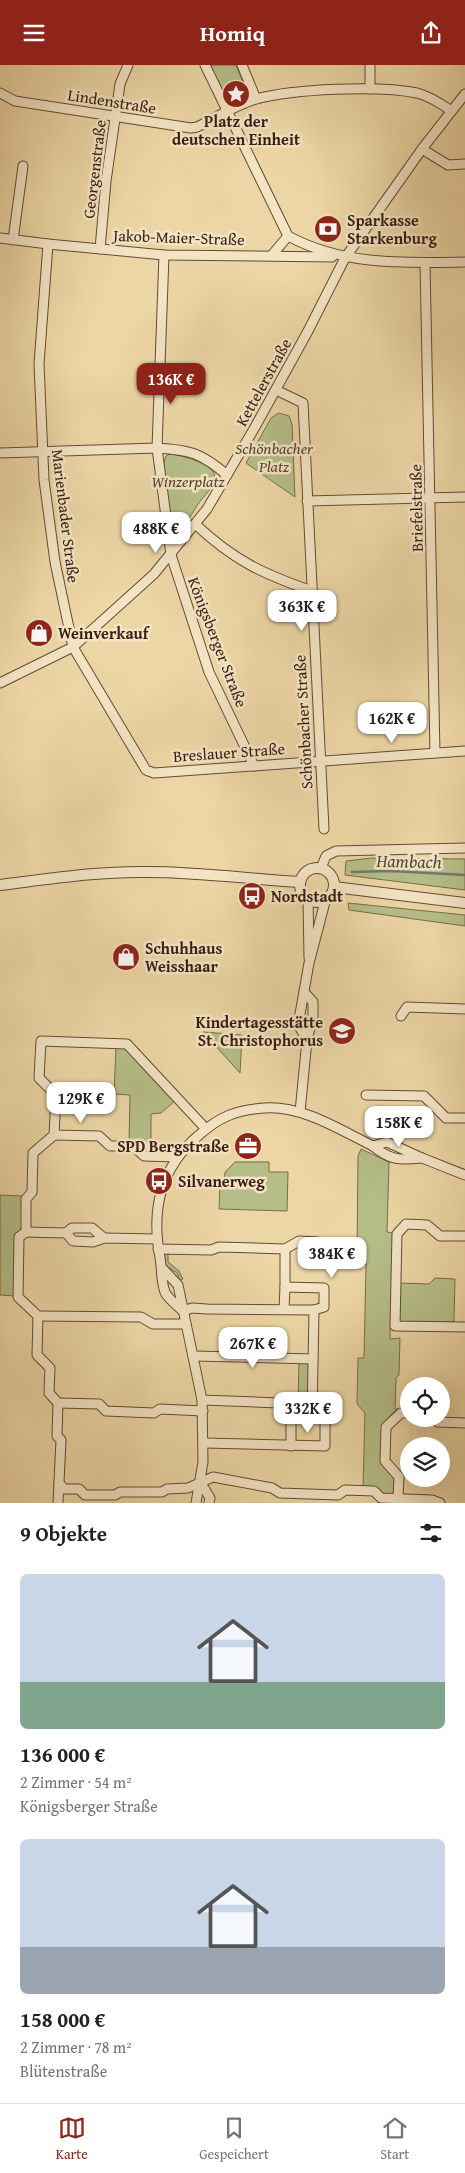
<!DOCTYPE html>
<html lang="de">
<meta charset="utf-8">
<style>
:root{--surface:#fff;--page:#f6f6f6;--text:#202124;--muted:#757577;--line:#e0e0e0;--accent:#8f2418}
body{margin:0;font-family:"Gentium Book Plus",serif;background:var(--page);color:var(--text);height:100vh;display:flex;flex-direction:column;font-size:19px;white-space:nowrap}
*{box-sizing:border-box;margin:0}
p{font-size:16px;color:var(--muted)}
.icon{flex:none;width:28px;height:28px;fill:none;stroke:currentColor;stroke-width:2;stroke-linecap:round;stroke-linejoin:round}
.map{position:relative;height:1438px;overflow:hidden}
.details{display:flex;flex-direction:column;background:var(--surface);flex:1}
.details>*{flex:none}
.fabs{position:absolute;left:400px;top:1312px;display:grid;gap:10px}
.fabs a{display:grid;place-items:center;width:50px;height:50px;border-radius:50%;background:var(--surface);box-shadow:0 5px 20px #0002;font-size:25px}
.price{position:absolute;translate:-50% -42px;padding:0 11px;border-radius:10px;background:#fff;color:#222;font-size:16px;line-height:32px;filter:drop-shadow(0 1px 2px #0008)}
.price::after{content:'';position:absolute;left:50%;top:30px;width:15px;height:11px;margin-left:-8px;background:inherit;clip-path:polygon(0 0,100% 0,50% 100%)}
.price.on{background:var(--accent);color:#fff}
ul{padding:0;list-style:none}
li{display:grid;align-content:center;gap:10px;height:265px;padding:0 20px}
li span{display:grid;place-items:center;height:155px;border-radius:8px;color:#555}
li>.icon{margin-inline-start:auto}
span .icon{width:90px;height:90px;fill:#fffc;stroke-width:1}
li b{font-size:21px}
h2{display:flex;justify-content:space-between;align-items:center;height:60px;padding:0 20px;font-size:21px}
header{display:flex;justify-content:space-between;align-items:center;height:65px;padding:0 20px;background:var(--accent);color:#fff;font-size:22px;font-weight:700}
.tab-bar{display:flex;justify-content:space-around;align-items:center;height:70px;border-top:1px solid var(--line);background:var(--surface);font-size:14px;color:var(--muted)}
.tab-bar a{display:grid;justify-items:center;gap:2px}
.tab-bar .on{color:var(--accent)}
.map>svg:first-child{display:block}
.green{fill:#b5be88;stroke:#766d4c}
.lines{fill:none;stroke-linecap:round;stroke-linejoin:round}
.stream{stroke:#737970;stroke-width:2.5}
.minor-casing{stroke:#644a36;stroke-width:11}
.tertiary-casing{stroke:#644a36;stroke-width:12}
.minor{stroke:#f3e4c4;stroke-width:9}
.tertiary{stroke:#f3e4c4;stroke-width:10}
.labels{text-anchor:middle;dominant-baseline:central;stroke-width:5;stroke-linejoin:round;paint-order:stroke}
.street-label{font-size:16px;fill:#371c11;stroke:#f3e4c4}
.poi-label{font-size:16px;font-weight:bold;fill:#371c11;stroke:#f3e4c4;text-anchor:start}
.park-label{font-size:16px;font-style:italic;fill:#56442f;stroke:#f3e4c4}
.water-label{font-size:18px;font-style:italic;fill:#554a40;stroke:#f3e4c4}
</style>
<header><svg class="icon" aria-label="menu" viewBox="0 0 24 24"><path d="M4 6h16M4 12h16M4 18h16"/></svg>Homiq<svg class="icon" aria-label="share" viewBox="0 0 24 24"><path d="M12 15V3M7 8l5-5 5 5M5 13v7h14v-7"/></svg></header>
<div class="map">
<svg width="465" height="1438" viewBox="0 0 465 1438">
<rect width="100%" height="100%" fill="#edd6a5"/>
<filter id="stains"><feTurbulence type="fractalNoise" baseFrequency=".004" numOctaves="4"/><feColorMatrix values="0 0 0 0 .2 0 0 0 0 .09 0 0 0 0 .02 0 0 0 .5 -.17"/></filter>
<radialGradient id="worn" r=".72"><stop offset=".6" stop-color="#630" stop-opacity="0"/><stop offset="1" stop-color="#630" stop-opacity=".3"/></radialGradient>
<g class="green">
<polygon points="209,0 236,0 244,20 225,29"/>
<polygon points="279,348 289,351 292,359 295,432 246,398 271,353"/>
<path d="M170,389C180,390 217,399 215,413C214,422 203,432 198,439C193,447 187,459 179,463L175,462L172,458C169,443 160,404 166,391Z"/>
<polygon points="372,793 465,794 465,825 345,810 346,796"/>
<polygon points="348,838 465,850 465,861 349,845"/>
<polygon points="203,967 242,970 240,1008"/>
<polygon points="116,982 126,982 176,1035 161,1048 151,1049 151,1078 129,1077 130,1030 114,1029"/>
<polygon points="361,1084 389,1097 387,1167 393,1168 394,1226 391,1229 390,1274 400,1273 399,1310 396,1313 395,1344 397,1344 383,1358 382,1397 395,1412 395,1426 391,1430 383,1430 363,1422 365,1348 357,1339 358,1293 364,1293 366,1200 357,1189 358,1091"/>
<polygon points="235,1097 269,1097 269,1107 288,1107 287,1146 219,1144 220,1117 224,1117 225,1107"/>
<polygon points="0,1130 22,1131 22,1164 16,1170 14,1231 0,1230"/>
<polygon points="162,1187 168,1188 168,1197 179,1206 183,1214 180,1215 177,1208 163,1199"/>
<polygon points="435,1213 455,1214 454,1257 446,1257 444,1259 401,1257 399,1255 399,1218 429,1219"/>
<polygon points="305,1296 311,1302 310,1338 298,1338 299,1297"/>
</g>
<g class="lines">
<polyline class="stream" points="352,807 391,806 465,810"/>
<g class="minor-casing">
<g id="minor">
<path d="M205,0L288,171C344,201 404,198 465,197"/>
<polyline points="242,0 256,34"/>
<polyline points="370,0 370,24"/>
<path d="M0,28L15,36L191,63L197,62C216,53 235,40 256,34C293,24 379,20 417,28C429,31 440,38 450,45"/>
<polyline points="422,84 448,100 465,99"/>
<polyline points="0,173 48,179 164,190 332,192"/>
<polyline points="13,175 23,101"/>
<polyline points="48,179 39,299 44,415 55,497 73,582 146,705 154,708 465,686"/>
<polyline points="100,184 106,116 120,19 128,0"/>
<polyline points="164,190 157,383 171,490 209,607 254,701"/>
<polyline points="272,190 288,171"/>
<polyline points="425,198 435,688"/>
<polyline points="276,325 303,338 324,764"/>
<path d="M0,388L157,383C191,385 201,388 227,410"/>
<polyline points="307,436 465,432"/>
<path d="M195,459C235,496 261,508 312,526"/>
<polyline points="0,618 73,582 154,509 207,444 255,362 308,266 345,193 422,84 465,29"/>
<polyline points="321,803 326,791 336,786 465,783"/>
<polyline points="308,834 309,893"/>
<polyline points="401,951 407,942 465,944"/>
<polyline points="307,975 300,963 300,949 309,898 326,833"/>
<polyline points="366,1030 424,1031 446,1053 465,1053"/>
<polyline points="300,1047 307,975 313,951 313,937 305,928"/>
<polyline points="54,1070 99,1071 110,1081 133,1081 144,1091 177,1092"/>
<polyline points="373,1081 387,1077 422,1093 465,1110"/>
<polyline points="26,1167 66,1168 73,1176 93,1177 104,1173 157,1174"/>
<polyline points="66,1168 72,1163 92,1163 104,1173"/>
<polyline points="465,1171 440,1171 427,1160 406,1159 397,1169 395,1261 465,1262"/>
<polyline points="158,1184 211,1185 219,1182 285,1184 299,1176 317,1177"/>
<polyline points="162,1203 178,1220 202,1335 203,1397 196,1438"/>
<polyline points="285,1222 285,1184"/>
<path d="M183,1246C178,1241 167,1233 165,1227C161,1217 162,1204 160,1193C151,1144 160,1103 199,1070C219,1052 236,1045 264,1043C302,1040 340,1065 373,1081C391,1096 400,1095 422,1093"/>
<polyline points="183,1246 192,1243 207,1244 314,1245 324,1242 324,1223 285,1222 284,1244"/>
<polyline points="38,1251 141,1252 153,1259 186,1259"/>
<polyline points="193,1291 313,1294"/>
<polyline points="202,1335 279,1338 291,1351 291,1381"/>
<polyline points="58,1338 99,1339 106,1346 154,1348 160,1344 203,1346"/>
<polyline points="312,1352 314,1245"/>
<polyline points="435,1354 438,1357 465,1358"/>
<polyline points="204,1378 325,1381 325,1352 291,1351"/>
<polyline points="59,1418 64,1424 79,1424 85,1430 115,1430 120,1427 162,1427 167,1424 188,1423 213,1412 272,1423 280,1428 338,1430 345,1425 374,1426 381,1433 432,1435 440,1438"/>
<polyline points="201,1418 210,1433 209,1438"/>
<polyline points="398,1434 399,1412 385,1396 386,1362 401,1348 409,1348"/>
<polyline points="58,1438 61,1375 57,1371 58,1338 49,1328 50,1303 37,1290 38,1251 18,1232 19,1172 26,1167 26,1134 32,1127 33,1088 54,1070 56,1030 39,1013 41,976 127,979 206,1064"/>
</g>
</g>
<g class="tertiary-casing">
<g id="tertiary">
<circle cx="317" cy="820" r="17"/>
<path d="M0,820C49,814 99,806 148,807C199,807 249,814 300,817"/>
<polyline points="334,822 465,838"/>
</g>
</g>
<use href="#minor" class="minor"/>
<use href="#tertiary" class="tertiary"/>
</g>
<defs>
<g id="sight-disc" transform="scale(1.4375)"><circle r="9.5" fill="#8f2418" stroke="#f3e4c4"/><path d="M0-6L1.8-2.2L6-1.7L2.9 1.2L3.7 5.4L0 3.3L-3.7 5.4L-2.9 1.2L-6-1.7L-1.8-2.2Z" fill="#fff"/></g>
<g id="bank-disc" transform="scale(1.4375)"><circle r="9.5" fill="#8f2418" stroke="#f3e4c4"/><path d="M-6-4H6V4H-6ZM0-2.3a2.3 2.3 0 1 0 0 4.6a2.3 2.3 0 1 0 0-4.6Z" fill="#fff"/></g>
<g id="shop-disc" transform="scale(1.4375)"><circle r="9.5" fill="#8f2418" stroke="#f3e4c4"/><path d="M-5-2.5h2.3a2.7 3.5 0 0 1 5.4 0H5L5.5 6h-11ZM-1.5-2.5h3a1.5 2.3 0 0 0-3 0Z" fill="#fff"/></g>
<g id="bus-disc" transform="scale(1.4375)"><circle r="9.5" fill="#8f2418" stroke="#f3e4c4"/><path d="M-5-6H5V4H4V6H2V4H-2V6H-4V4H-5ZM-3.5-4V0h7V-4ZM-3.5 1.2v1.5H-2V1.2ZM2 1.2v1.5H3.5V1.2Z" fill="#fff"/></g>
<g id="school-disc" transform="scale(1.4375)"><circle r="9.5" fill="#8f2418" stroke="#f3e4c4"/><path d="M0-5L7-2L0 1L-7-2ZM-4 1L0 2.5L4 1V4Q0 6-4 4Z" fill="#fff"/></g>
<g id="office-disc" transform="scale(1.4375)"><circle r="9.5" fill="#8f2418" stroke="#f3e4c4"/><path d="M-6-3h4V-5.5h4V-3h4V5H-6ZM-1-4.5V-3h2v-1.5ZM-6 0V1H6V0Z" fill="#fff"/></g>
</defs>
<g fill-rule="evenodd">
<use href="#sight-disc" x="236" y="29"/>
<use href="#bank-disc" x="328" y="164"/>
<use href="#shop-disc" x="39" y="568"/>
<use href="#bus-disc" x="252" y="831"/>
<use href="#shop-disc" x="126" y="892"/>
<use href="#school-disc" x="342" y="966"/>
<use href="#office-disc" x="248" y="1081"/>
<use href="#bus-disc" x="159" y="1116"/>
</g>
<g class="labels">
<g class="street-label">
<text transform="translate(112 36) rotate(9)">Lindenstraße</text>
<text transform="translate(94 104) rotate(-83)">Georgenstraße</text>
<text transform="translate(179 172) rotate(2)">Jakob-Maier-Straße</text>
<text transform="translate(263 317) rotate(-61)">Kettelerstraße</text>
<text transform="translate(416 443) rotate(-91)">Briefelstraße</text>
<text transform="translate(66 451) rotate(83)">Marienbader Straße</text>
<text transform="translate(218 577) rotate(69)">Königsberger Straße</text>
<text transform="translate(303 657) rotate(-93)">Schönbacher Straße</text>
<text transform="translate(229 687) rotate(-4)">Breslauer Straße</text>
</g>
<g class="poi-label">
<text x="236" y="56" text-anchor="middle">Platz der<tspan x="236" dy="18">deutschen Einheit</tspan></text>
<text x="347" y="155">Sparkasse<tspan x="347" dy="18">Starkenburg</tspan></text>
<text x="58" y="568">Weinverkauf</text>
<text x="271" y="831">Nordstadt</text>
<text x="145" y="883">Schuhhaus<tspan x="145" dy="18">Weisshaar</tspan></text>
<text x="323" y="957" text-anchor="end">Kindertagesstätte<tspan x="323" dy="18">St. Christophorus</tspan></text>
<text x="229" y="1081" text-anchor="end">SPD Bergstraße</text>
<text x="178" y="1116">Silvanerweg</text>
</g>
<g class="park-label">
<text x="274" y="383">Schönbacher<tspan x="274" dy="18">Platz</tspan></text>
<text x="188" y="416">Winzerplatz</text>
</g>
<g class="water-label">
<text transform="translate(409 796) rotate(1)">Hambach</text>
</g>
</g>
<rect width="100%" height="100%" filter="url(#stains)"/>
<rect width="100%" height="100%" fill="url(#worn)"/>
</svg>
<div class="fabs">
<a><svg class="icon" aria-label="locate" viewBox="0 0 24 24"><circle cx="12" cy="12" r="6"/><path d="M12 2v4M12 18v4M2 12h4M18 12h4"/></svg></a>
<a><svg class="icon" aria-label="layers" viewBox="0 0 24 24"><path d="M12 4l9 5-9 5-9-5zM3 14l9 5 9-5"/></svg></a>
</div>
<b class="price on" style="left:171px;top:340px">136K €</b>
<b class="price" style="left:156px;top:489px">488K €</b>
<b class="price" style="left:302px;top:567px">363K €</b>
<b class="price" style="left:392px;top:679px">162K €</b>
<b class="price" style="left:81px;top:1059px">129K €</b>
<b class="price" style="left:399px;top:1083px">158K €</b>
<b class="price" style="left:332px;top:1214px">384K €</b>
<b class="price" style="left:253px;top:1304px">267K €</b>
<b class="price" style="left:308px;top:1369px">332K €</b>
</div>
<section class="details">
<h2>9 Objekte<svg class="icon" aria-label="filters" viewBox="0 0 24 24"><path d="M4 7h16M4 17h16"/><circle cx="9" cy="7" r="2"/><circle cx="15" cy="17" r="2"/></svg></h2>
<ul>
<li><span style="background:linear-gradient(#c9d6e8 70%,#7fa58c 0)"><svg class="icon" aria-label="home" viewBox="0 0 24 24"><path d="M3 11l9-7 9 7M6 9v11h12V9"/></svg></span><div><b>136 000 €</b><p>2 Zimmer · 54 m²</p><p>Königsberger Straße</p></div></li>
<li><span style="background:linear-gradient(#c9d6e8 70%,#9aa5b1 0)"><svg class="icon" aria-label="home" viewBox="0 0 24 24"><path d="M3 11l9-7 9 7M6 9v11h12V9"/></svg></span><div><b>158 000 €</b><p>2 Zimmer · 78 m²</p><p>Blütenstraße</p></div></li>
</ul>
</section>
<nav class="tab-bar">
<a class="on"><svg class="icon" aria-label="map" viewBox="0 0 24 24"><path d="M3 6l6-2 6 2 6-2v14l-6 2-6-2-6 2zM9 4v14M15 6v14"/></svg>Karte</a>
<a><svg class="icon" aria-label="saved" viewBox="0 0 24 24"><path d="M7 4h10v16l-5-4-5 4z"/></svg>Gespeichert</a>
<a><svg class="icon" aria-label="home" viewBox="0 0 24 24"><path d="M3 11l9-7 9 7M6 9v11h12V9"/></svg>Start</a>
</nav>
